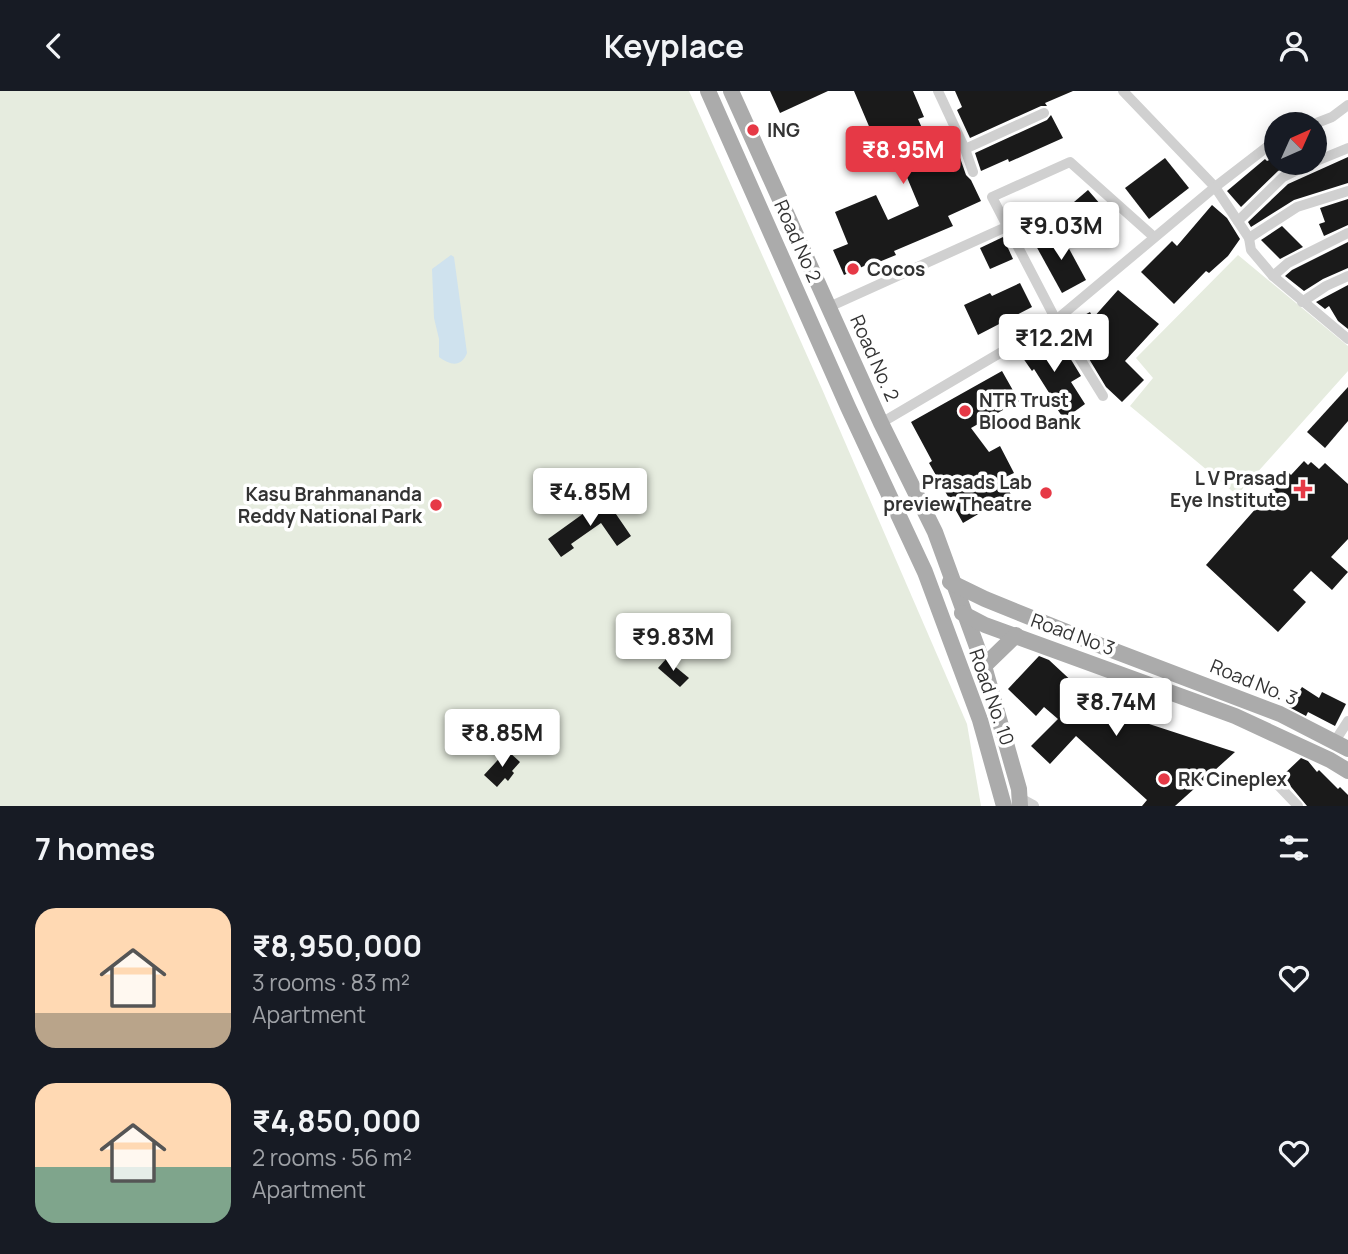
<!DOCTYPE html>
<meta charset="utf-8">
<style>
:root{--surface:#171b24;--page:#20242c;--text:#f1f3f6;--muted:#9ea1a6;--accent:#e63946}
body{margin:0;font-family:Manrope,sans-serif;background:var(--page);color:var(--text);height:100vh;display:flex;flex-direction:column;font-size:26px;white-space:nowrap}
*{box-sizing:border-box;margin:0}
p{font-size:23px;color:var(--muted)}
.icon{flex:none;width:38px;height:38px;fill:none;stroke:currentColor;stroke-width:2;stroke-linecap:round;stroke-linejoin:round}
.map{position:relative;height:715px;overflow:hidden}
.side{display:flex;flex-direction:column;background:var(--surface);flex:1}
.side>*{flex:none}
.needle{width:46px;rotate:45deg}
.controls{position:absolute;left:1264px;top:21px;display:grid;gap:14px}
.controls a{display:grid;place-items:center;width:63px;height:63px;border-radius:50%;background:var(--surface);box-shadow:0 4px 18px #0003;font-size:35px}
.price{position:absolute;translate:-50% -60px;padding:0 16px;border-radius:7px;background:#fff;color:#222;font-size:23px;line-height:46px;filter:drop-shadow(0 2px 4px #0008)}
.price::after{content:'';position:absolute;left:50%;top:42px;width:21px;height:16px;margin-left:-10px;background:inherit;clip-path:polygon(0 0,100% 0,50% 100%)}
.price.selected{background:var(--accent);color:#fff}
ul{padding:0;list-style:none}
li{display:flex;align-items:center;gap:21px;height:175px;padding:0 35px}
li span{display:grid;place-items:center;flex:none;width:196px;height:140px;border-radius:21px;color:#555}
li>.icon{margin-inline-start:auto}
span .icon{width:84px;height:84px;fill:#fffc;stroke-width:1}
li b{font-size:30px}
h2{display:flex;justify-content:space-between;align-items:center;height:84px;padding:0 35px;font-size:30px}
header{display:flex;justify-content:space-between;align-items:center;height:91px;padding:0 35px;background:var(--surface);font-size:32px;font-weight:700}
.map>svg:first-child{display:block}
.green{fill:#e6ecdf}
.water{fill:#cfe2ee}
.building{fill:#1a1a1a}
.lines{fill:none;stroke-linecap:round;stroke-linejoin:round}
.minor{stroke:#d0d0d0;stroke-width:10}
.tertiary{stroke:#d0d0d0;stroke-width:12}
.primary{stroke:#ababab;stroke-width:16}
.poi-dot{fill:#e63946;stroke:#fff;stroke-width:2.5}
.labels{text-anchor:middle;dominant-baseline:central;stroke-width:7;stroke-linejoin:round;paint-order:stroke}
.poi-label{font-size:19px;font-weight:bold;fill:#333;stroke:#fff;text-anchor:start}
.street-label{font-size:19px;fill:#333;stroke:#fff}
</style>
<header><svg class="icon" aria-label="back" viewBox="0 0 24 24"><path d="M15 5l-7 7 7 7"/></svg>Keyplace<svg class="icon" aria-label="person" viewBox="0 0 24 24"><circle cx="12" cy="8" r="4"/><path d="M4 21q1-7 8-7t8 7"/></svg></header>
<div class="map">
<svg width="1348" height="715" viewBox="0 0 1348 715">
<rect width="100%" height="100%" fill="#fff"/>
<g class="green">
<polygon points="0,0 689,0 822,298 967,633 981,715 0,715"/>
<polygon points="1238,164 1348,255 1348,280 1237,404 1130,315 1153,287 1136,267"/>
</g>
<path class="water" d="M451,164L454,166L467,262C461,277 450,274 439,266V248L434,227L432,178Z"/>
<g class="building">
<polygon points="770,0 828,0 780,22"/>
<polygon points="854,0 913,0 924,26 918,28 938,73 959,64 966,84 971,89 981,110 948,125 953,135 894,160 896,164 874,173 873,171 844,184 833,159 848,153 835,121 876,104 888,129 919,115 888,41 874,47"/>
<polygon points="955,0 1073,0 1045,12 1047,15 1041,15 970,47 957,19 962,16"/>
<polygon points="1051,24 1063,47 1009,71 1008,68 981,80 975,62 1047,29"/>
<polygon points="1276,66 1276,72 1294,72 1278,80 1241,116 1227,100 1265,68 1267,70"/>
<polygon points="1348,66 1348,92 1294,109 1251,136 1248,131 1288,93"/>
<polygon points="1165,67 1189,97 1149,128 1125,97"/>
<polygon points="1088,99 1107,121 1079,145 1060,123"/>
<polygon points="1348,108 1348,134 1324,145 1319,133 1325,131 1320,117"/>
<polygon points="1212,114 1227,127 1240,148 1228,165 1209,182 1206,180 1174,213 1141,181 1172,150 1177,155"/>
<polygon points="1282,135 1303,156 1280,168 1261,149"/>
<polygon points="1060,141 1086,189 1062,202 1035,153"/>
<polygon points="1003,146 1013,168 990,178 980,157"/>
<polygon points="1348,151 1348,177 1323,188 1304,200 1285,185 1292,179"/>
<polygon points="1020,192 1032,216 978,244 964,214 990,202 992,205"/>
<polygon points="1348,194 1348,238 1338,230 1329,215 1325,218 1316,211"/>
<polygon points="1118,199 1159,233 1125,270 1144,289 1122,311 1106,296 1068,233 1090,221 1093,227"/>
<polygon points="1047,243 1062,265 1067,262 1081,285 1071,291 1085,313 1064,328 1051,309 1053,308 1034,278 1032,280 1018,260"/>
<polygon points="1002,280 1019,310 971,337 989,361 1000,355 1014,382 1003,387 1011,404 963,432 929,372 932,370 911,331"/>
<polygon points="1348,296 1348,330 1325,357 1307,341"/>
<polygon points="1304,370 1308,374 1311,371 1319,378 1325,372 1348,393 1348,448 1331,466 1348,481 1332,499 1311,480 1293,499 1306,511 1278,541 1206,474 1288,381 1291,384"/>
<polygon points="605,407 631,445 617,455 601,432 571,453 574,457 561,466 548,448"/>
<polygon points="1039,565 1049,569 1077,595 1081,590 1103,609 1097,616 1235,661 1175,715 1142,715 1147,709 1076,645 1050,673 1031,655 1058,628 1044,616 1036,625 1008,598"/>
<polygon points="666,568 689,587 680,596 658,577"/>
<polygon points="1302,596 1319,607 1322,601 1346,613 1335,635 1308,621 1306,625 1289,616"/>
<polygon points="507,659 520,671 512,680 514,682 508,690 505,687 497,696 484,684"/>
<polygon points="1301,667 1308,670 1317,681 1319,679 1338,698 1340,696 1348,704 1348,715 1307,715 1282,685"/>
</g>
<g class="lines">
<g class="minor">
<polyline points="938,0 965,58 973,81"/>
<polyline points="1123,0 1215,96 1249,147 1251,159 1273,185 1348,248"/>
<polyline points="1314,33 1332,26 1348,14"/>
<polyline points="965,58 1044,22"/>
<polyline points="1314,71 1348,57"/>
<polyline points="1238,130 1283,86 1312,72"/>
<polyline points="1249,147 1297,116 1348,100"/>
<polyline points="1273,185 1288,172 1348,142"/>
<polyline points="1302,211 1326,195 1348,185"/>
<polyline points="829,216 1006,136"/>
<polyline points="1103,305 1056,229 992,106 1070,71 1154,146"/>
<polyline points="881,332 1056,229 1215,96 1276,49"/>
<polyline points="1335,650 1348,630"/>
<polyline points="1278,694 1298,715"/>
</g>
<polyline class="tertiary" points="1020,708 1033,715"/>
<g class="primary">
<polyline points="708,0 848,316 925,481 980,629 1004,715"/>
<polyline points="731,0 881,332 935,441 984,575 1019,698 1020,715"/>
<polyline points="950,491 985,508 1104,556 1280,623 1348,658"/>
<polyline points="962,522 985,534 1235,625 1330,669 1348,680"/>
<polyline points="984,575 1016,544"/>
</g>
</g>
<g class="poi-dot">
<circle cx="753" cy="39" r="7"/>
<circle cx="853" cy="178" r="7"/>
<circle cx="965" cy="320" r="7"/>
<path d="M1299.5 387.5h7v7h7v7h-7v7h-7v-7h-7v-7h7z"/>
<circle cx="1046" cy="402" r="7"/>
<circle cx="436" cy="414" r="7"/>
<circle cx="1164" cy="688" r="7"/>
</g>
<g class="labels">
<g class="poi-label">
<text x="767" y="39">ING</text>
<text x="867" y="178">Cocos</text>
<text x="979" y="309">NTR Trust<tspan x="979" dy="22">Blood Bank</tspan></text>
<text x="1287" y="387" text-anchor="end">L V Prasad<tspan x="1287" dy="22">Eye Institute</tspan></text>
<text x="1032" y="391" text-anchor="end">Prasads Lab<tspan x="1032" dy="22">preview Theatre</tspan></text>
<text x="422" y="403" text-anchor="end">Kasu Brahmananda<tspan x="422" dy="22">Reddy National Park</tspan></text>
<text x="1178" y="688">RK Cineplex</text>
</g>
<g class="street-label">
<text transform="translate(798 150) rotate(66)">Road No 2</text>
<text transform="translate(875 267) rotate(66)">Road No. 2</text>
<text transform="translate(1073 543) rotate(20)">Road No 3</text>
<text transform="translate(1254 591) rotate(22)">Road No. 3</text>
<text transform="translate(992 606) rotate(71)">Road No. 10</text>
</g>
</g>
</svg>
<div class="controls">
<a><svg class="needle" viewBox="-14 -14 28 28"><path d="M0-13l5 13h-10z" fill="#e53935"/><path d="M0 13l5-13h-10z" fill="#9ea1a6"/></svg></a>
</div>
<b class="price selected" style="left:903px;top:95px">₹8.95M</b>
<b class="price" style="left:1061px;top:171px">₹9.03M</b>
<b class="price" style="left:1054px;top:283px">₹12.2M</b>
<b class="price" style="left:590px;top:437px">₹4.85M</b>
<b class="price" style="left:673px;top:582px">₹9.83M</b>
<b class="price" style="left:1116px;top:647px">₹8.74M</b>
<b class="price" style="left:502px;top:678px">₹8.85M</b>
</div>
<section class="side">
<h2>7 homes<svg class="icon" aria-label="filters" viewBox="0 0 24 24"><path d="M4 7h16M4 17h16"/><circle cx="9" cy="7" r="2"/><circle cx="15" cy="17" r="2"/></svg></h2>
<ul>
<li><span style="background:linear-gradient(#ffd9b3 75%,#b9a48a 0)"><svg class="icon" aria-label="home" viewBox="0 0 24 24"><path d="M3 11l9-7 9 7M6 9v11h12V9"/></svg></span><div><b>₹8,950,000</b><p>3 rooms · 83 m²</p><p>Apartment</p></div><svg class="icon" aria-label="heart" viewBox="0 0 24 24"><path d="M12 20l-8-8c-3-5 5-10 8-4 3-6 11-1 8 4z"/></svg></li>
<li><span style="background:linear-gradient(#ffd9b3 60%,#7fa58c 0)"><svg class="icon" aria-label="home" viewBox="0 0 24 24"><path d="M3 11l9-7 9 7M6 9v11h12V9"/></svg></span><div><b>₹4,850,000</b><p>2 rooms · 56 m²</p><p>Apartment</p></div><svg class="icon" aria-label="heart" viewBox="0 0 24 24"><path d="M12 20l-8-8c-3-5 5-10 8-4 3-6 11-1 8 4z"/></svg></li>
</ul>
</section>
